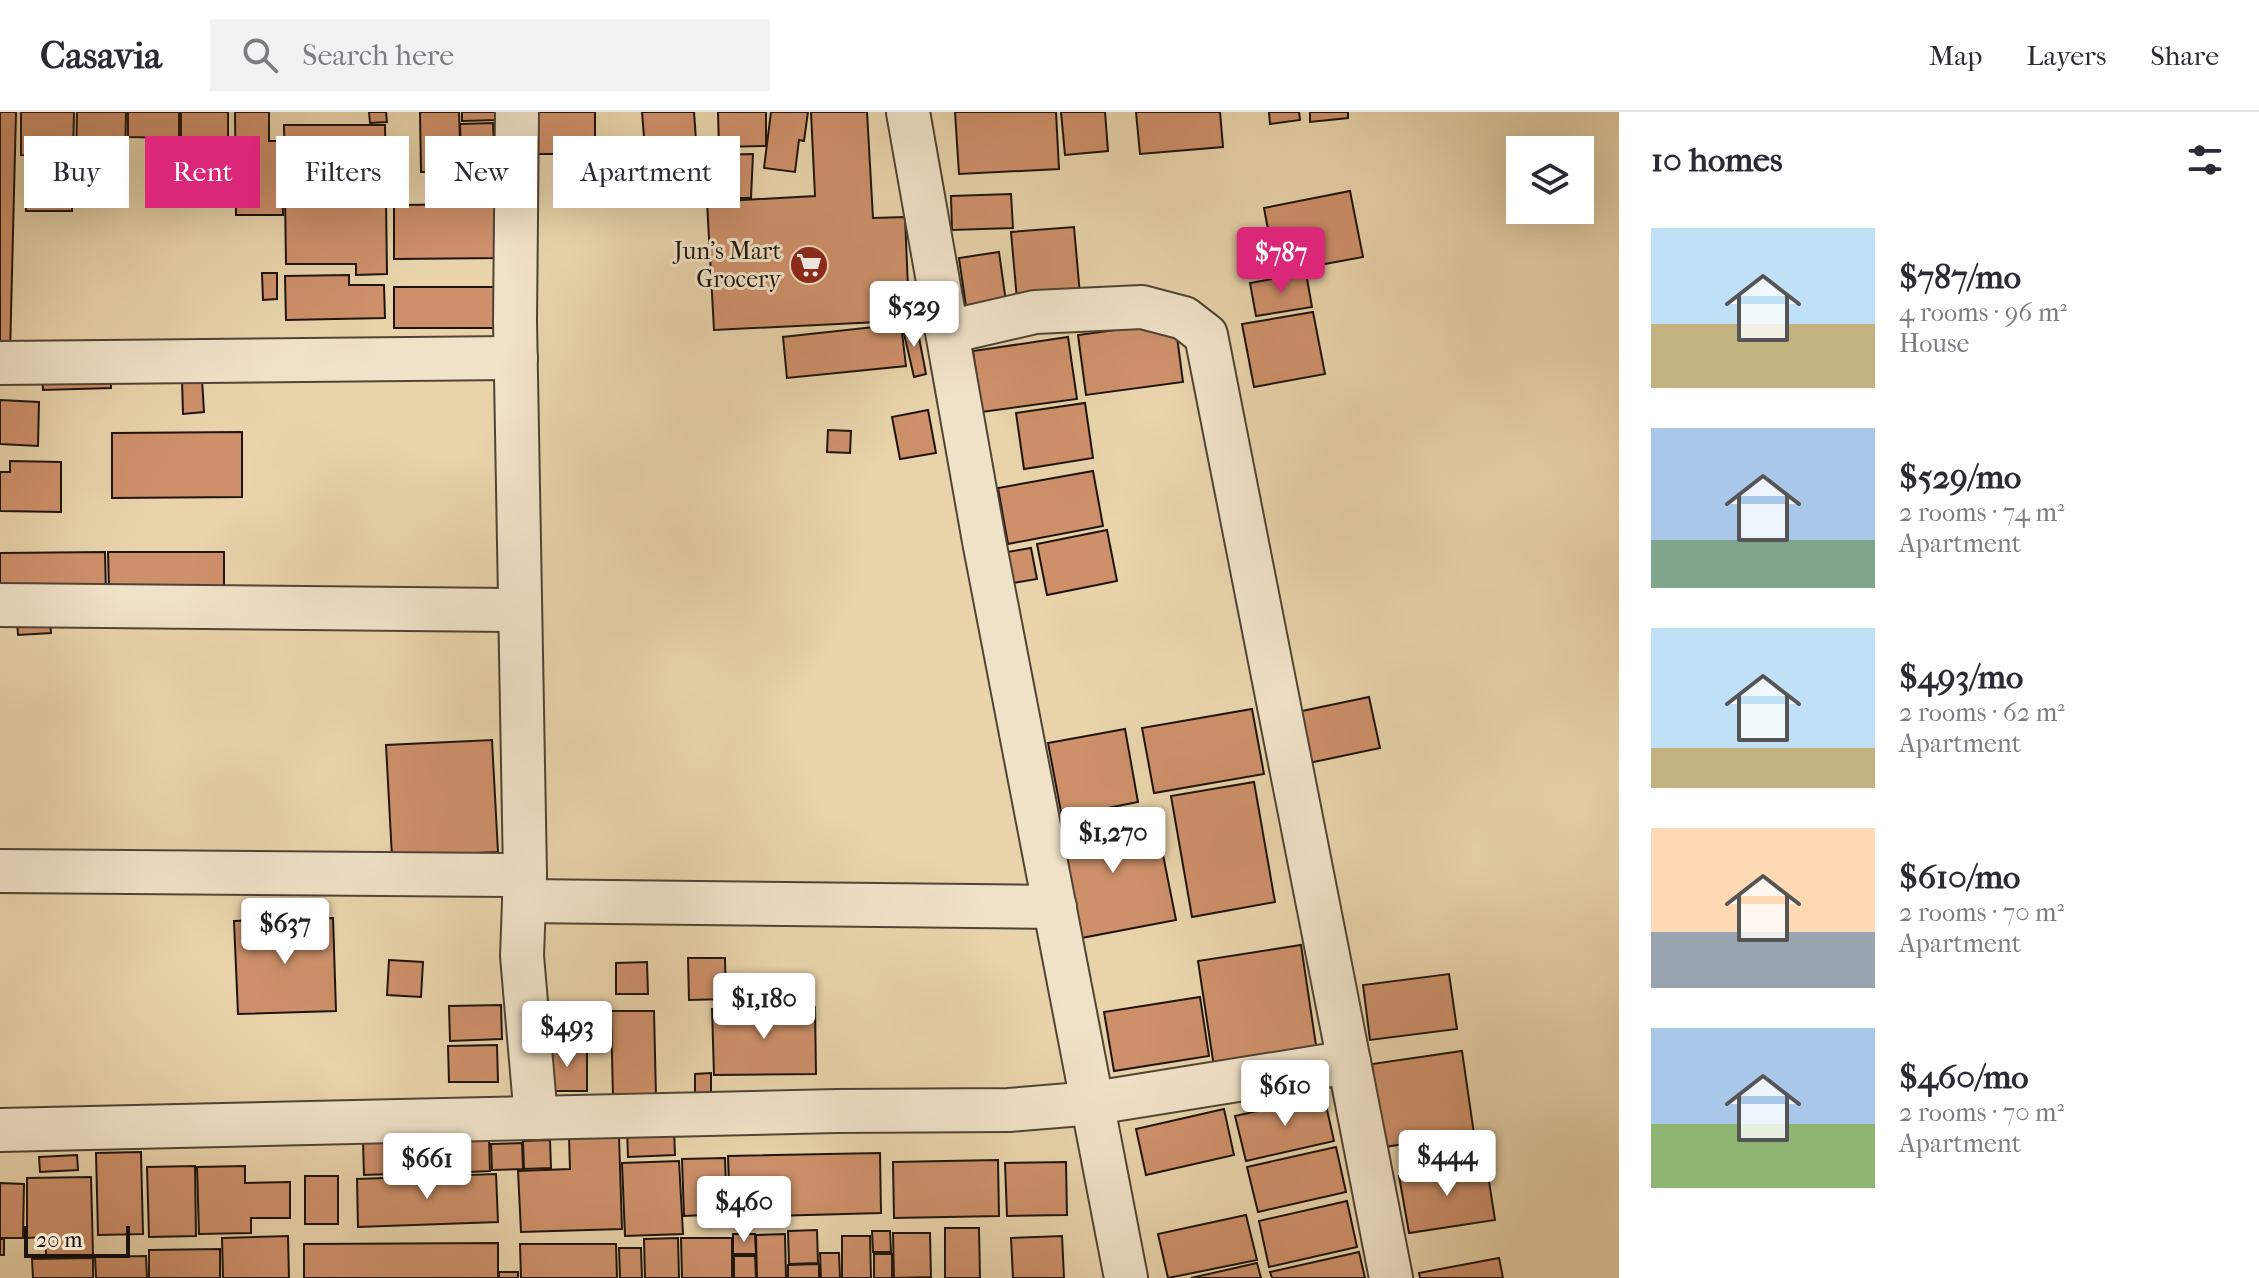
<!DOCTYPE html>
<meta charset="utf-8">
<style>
:root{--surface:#fff;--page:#f2f2f3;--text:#2b2b33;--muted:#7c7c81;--line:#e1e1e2;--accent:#db2777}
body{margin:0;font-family:"IM FELL French Canon",serif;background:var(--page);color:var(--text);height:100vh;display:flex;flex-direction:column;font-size:30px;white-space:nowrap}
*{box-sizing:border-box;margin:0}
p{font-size:26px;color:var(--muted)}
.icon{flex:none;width:44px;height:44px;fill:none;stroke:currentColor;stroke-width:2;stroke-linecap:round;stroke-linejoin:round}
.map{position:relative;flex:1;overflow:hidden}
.side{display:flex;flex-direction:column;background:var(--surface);width:640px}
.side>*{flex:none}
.hud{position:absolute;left:24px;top:24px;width:760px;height:72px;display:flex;gap:16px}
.fabs{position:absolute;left:1506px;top:24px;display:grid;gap:16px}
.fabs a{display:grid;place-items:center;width:88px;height:88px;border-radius:0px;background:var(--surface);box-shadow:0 8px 32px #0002;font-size:40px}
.scale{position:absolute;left:24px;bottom:20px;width:106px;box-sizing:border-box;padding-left:8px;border:4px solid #1e140d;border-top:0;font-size:22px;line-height:28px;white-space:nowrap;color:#1e140d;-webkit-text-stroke:6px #f0e2c8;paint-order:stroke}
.price{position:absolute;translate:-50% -68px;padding:0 18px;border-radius:8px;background:#fff;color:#222;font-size:26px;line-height:52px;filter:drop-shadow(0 2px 4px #0008)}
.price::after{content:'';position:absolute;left:50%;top:48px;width:24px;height:18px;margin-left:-12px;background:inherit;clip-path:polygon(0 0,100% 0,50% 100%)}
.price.active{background:var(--accent);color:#fff}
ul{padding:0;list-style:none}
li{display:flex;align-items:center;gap:24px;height:200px;padding:0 32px}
li span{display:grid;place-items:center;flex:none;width:224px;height:160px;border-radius:0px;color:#555}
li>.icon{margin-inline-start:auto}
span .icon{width:96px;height:96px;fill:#fffc;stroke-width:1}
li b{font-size:34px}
h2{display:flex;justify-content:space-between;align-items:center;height:96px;padding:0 32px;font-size:34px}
.tag{padding:0 28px;border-radius:0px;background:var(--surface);box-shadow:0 8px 32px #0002;font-size:28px;line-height:72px}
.tag.active{background:var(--accent);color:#fff}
header{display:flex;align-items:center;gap:48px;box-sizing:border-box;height:112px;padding:0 40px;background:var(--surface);border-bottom:2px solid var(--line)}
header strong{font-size:38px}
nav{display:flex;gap:44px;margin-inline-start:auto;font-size:28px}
.search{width:560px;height:72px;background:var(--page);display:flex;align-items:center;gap:20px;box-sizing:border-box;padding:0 28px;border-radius:0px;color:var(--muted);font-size:30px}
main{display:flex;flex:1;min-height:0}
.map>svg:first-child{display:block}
.building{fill:#cd906a;stroke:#1e140d;stroke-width:2}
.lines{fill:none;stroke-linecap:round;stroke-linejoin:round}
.minor-casing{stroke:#504434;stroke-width:46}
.minor{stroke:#f0e2c8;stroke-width:42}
.labels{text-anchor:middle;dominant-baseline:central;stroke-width:6;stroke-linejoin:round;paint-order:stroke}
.poi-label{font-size:24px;fill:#1e140d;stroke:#f0e2c8;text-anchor:end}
</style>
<header>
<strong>Casavia</strong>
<div class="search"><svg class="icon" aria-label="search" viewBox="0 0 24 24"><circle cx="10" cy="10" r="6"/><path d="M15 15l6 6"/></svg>Search here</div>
<nav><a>Map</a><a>Layers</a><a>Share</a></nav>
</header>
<main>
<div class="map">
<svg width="1619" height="1166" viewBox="0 0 1619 1166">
<rect width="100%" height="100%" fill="#e8d3aa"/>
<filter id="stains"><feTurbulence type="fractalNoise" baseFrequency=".0025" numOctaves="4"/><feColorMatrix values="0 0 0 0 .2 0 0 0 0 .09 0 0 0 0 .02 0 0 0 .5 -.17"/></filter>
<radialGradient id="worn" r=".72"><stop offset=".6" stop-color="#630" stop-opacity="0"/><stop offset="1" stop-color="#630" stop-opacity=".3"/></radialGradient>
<g class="building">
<polygon points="0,0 16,0 10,243 0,243"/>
<polygon points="21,0 74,0 73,44 21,43"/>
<polygon points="77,0 126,0 125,53 76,52"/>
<polygon points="128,0 179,0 179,26 128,25"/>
<polygon points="181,0 228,0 228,31 181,30"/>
<polygon points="235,0 269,0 269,29 282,29 283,103 236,103"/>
<polygon points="369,0 386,0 387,10 370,11"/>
<polygon points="420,0 459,0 461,59 421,60"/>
<polygon points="462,0 498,0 498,8 462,9"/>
<rect x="536" y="0" width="59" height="42"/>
<polygon points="694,0 700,84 649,88 642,0"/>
<polygon points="718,0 766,0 766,34 719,35"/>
<polygon points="771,0 808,0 804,29 799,28 795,60 764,56"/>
<polygon points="811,0 867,0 873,106 905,105 909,200 877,201 878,210 714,218 707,90 815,84"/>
<polygon points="955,0 1056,0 1059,57 959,62"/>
<polygon points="1061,0 1105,0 1108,39 1065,43"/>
<polygon points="1136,0 1220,0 1223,35 1140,42"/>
<polygon points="1269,0 1299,0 1300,8 1270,12"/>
<polygon points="1310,0 1348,0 1348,6 1310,10"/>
<polygon points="493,11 495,59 462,60 460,12"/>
<polygon points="284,13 385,13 387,162 356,163 356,152 286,152"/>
<polygon points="753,42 751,86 705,86 707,43"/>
<rect x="26" y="57" width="46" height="42"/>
<polygon points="1350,79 1363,145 1276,161 1264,96"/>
<polygon points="1011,82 1013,116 952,118 951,84"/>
<polygon points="502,92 503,146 394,147 394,93"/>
<polygon points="1074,115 1080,183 1017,188 1011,120"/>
<polygon points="999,140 1006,190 966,195 959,146"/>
<polygon points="262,161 277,161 277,187 263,188"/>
<polygon points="1306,161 1312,195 1256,204 1250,171"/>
<polygon points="349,163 349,173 384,173 385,206 286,208 285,164"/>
<rect x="394" y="175" width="104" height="41"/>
<polygon points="1313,200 1325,262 1254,275 1242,212"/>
<polygon points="916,210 926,262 914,265 902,213"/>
<polygon points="1175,210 1183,270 1086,283 1078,223"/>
<polygon points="901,212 906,254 787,266 783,225"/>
<polygon points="1068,225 1077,287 982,300 973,239"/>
<polygon points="110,253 111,276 43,278 42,255"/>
<polygon points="202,267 204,300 183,302 182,268"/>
<polygon points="0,288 39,290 38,334 0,332"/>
<polygon points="1085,291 1093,346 1024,357 1016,301"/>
<polygon points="928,298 936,341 900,347 892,305"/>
<polygon points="828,318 851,319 850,341 827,340"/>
<polygon points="242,320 242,385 112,386 112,321"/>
<polygon points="10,349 61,350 61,400 0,399 0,360 10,360"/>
<polygon points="1093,359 1103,414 1008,432 998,376"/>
<polygon points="1107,418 1117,469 1047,483 1037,432"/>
<polygon points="1031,436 1037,467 1013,471 1007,440"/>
<polygon points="105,440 106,482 0,482 0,441"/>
<polygon points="108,440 224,440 224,477 109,477"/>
<polygon points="50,506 51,521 18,523 17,508"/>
<polygon points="1369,585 1380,636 1309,651 1297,600"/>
<polygon points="1252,597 1264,662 1154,681 1142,616"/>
<polygon points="1125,617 1138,690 1062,705 1048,631"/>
<polygon points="492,628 498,740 392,745 386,633"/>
<polygon points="1254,670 1275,790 1192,805 1171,684"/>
<polygon points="1154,698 1176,808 1071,828 1050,717"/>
<polygon points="333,806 336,899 238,902 234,809"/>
<polygon points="1301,833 1317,940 1214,955 1198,849"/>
<polygon points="688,846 725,846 726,887 689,888"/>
<polygon points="389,848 423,850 421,885 387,883"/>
<polygon points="647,850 648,882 616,882 616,851"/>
<polygon points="1449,862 1457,917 1370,928 1363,873"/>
<polygon points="1200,885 1209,944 1114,959 1104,900"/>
<polygon points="501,893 502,927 450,929 449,894"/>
<polygon points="815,895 816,962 714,963 712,897"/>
<polygon points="545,897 573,897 574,931 546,931"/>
<polygon points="611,899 654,899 656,985 613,986"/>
<polygon points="497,933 498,970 449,970 448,934"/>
<polygon points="546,935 587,935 587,979 547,979"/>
<polygon points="1462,939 1474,1022 1384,1035 1372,952"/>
<polygon points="711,961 711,988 695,988 695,962"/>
<polygon points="1324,984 1334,1029 1246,1049 1235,1004"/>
<polygon points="1224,997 1234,1043 1146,1063 1136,1017"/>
<polygon points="674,1017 675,1043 628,1045 627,1019"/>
<polygon points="464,1021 465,1060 423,1061 422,1023"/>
<polygon points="619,1024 622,1117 521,1120 518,1059 570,1057 569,1025"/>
<polygon points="468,1027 489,1027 490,1059 469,1060"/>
<polygon points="550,1028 551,1056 524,1057 523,1029"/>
<polygon points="416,1029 417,1061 364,1063 363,1030"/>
<polygon points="522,1031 523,1057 492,1058 491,1032"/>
<polygon points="1336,1035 1346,1080 1258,1100 1247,1055"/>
<polygon points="141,1040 143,1122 98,1123 96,1041"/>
<polygon points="880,1041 881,1101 730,1105 728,1044"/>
<polygon points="77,1043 78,1058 40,1060 39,1045"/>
<polygon points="725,1046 727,1102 684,1104 682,1047"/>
<polygon points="998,1048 999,1104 894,1106 893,1050"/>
<polygon points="679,1049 683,1122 625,1124 622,1051"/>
<polygon points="1066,1050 1067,1103 1007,1104 1005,1051"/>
<polygon points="1486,1050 1495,1108 1409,1121 1399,1064"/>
<polygon points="195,1054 196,1124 149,1125 147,1055"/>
<polygon points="245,1054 245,1071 290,1070 290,1106 251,1106 251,1121 199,1122 197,1055"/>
<polygon points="496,1062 498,1110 358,1115 357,1067"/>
<rect x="305" y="1064" width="33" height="48"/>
<polygon points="91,1065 93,1143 46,1143 46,1125 27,1126 27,1066"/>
<polygon points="0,1071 24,1072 23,1126 0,1126"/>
<polygon points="1347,1089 1357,1135 1269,1155 1259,1109"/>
<polygon points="1246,1103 1257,1148 1168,1166 1158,1122"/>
<polygon points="945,1116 979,1116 980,1166 945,1166"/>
<polygon points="817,1118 818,1151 789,1152 788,1119"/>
<polygon points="872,1119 890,1119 891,1140 873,1140"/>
<polygon points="893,1121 930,1121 931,1165 894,1166"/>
<polygon points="733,1122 755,1122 756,1142 733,1142"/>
<polygon points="785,1122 786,1166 757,1166 756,1123"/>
<polygon points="288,1124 289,1166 223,1166 222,1126"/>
<polygon points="842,1124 870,1124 871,1166 842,1166"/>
<polygon points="1062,1124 1064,1166 1013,1166 1011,1126"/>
<polygon points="678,1126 679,1166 645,1166 644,1127"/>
<polygon points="681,1126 732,1126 732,1166 682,1166"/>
<rect x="0" y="1127" width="4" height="16"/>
<polygon points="498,1131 498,1166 304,1166 304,1132"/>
<polygon points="520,1132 616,1132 617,1166 521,1166"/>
<polygon points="619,1136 641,1136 642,1166 620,1166"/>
<polygon points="220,1137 220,1166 149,1166 149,1138"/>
<polygon points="1359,1140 1365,1166 1272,1166 1270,1160"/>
<polygon points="820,1141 839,1141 840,1166 821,1166"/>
<rect x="874" y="1142" width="18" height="24"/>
<polygon points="146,1144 147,1166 96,1166 95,1145"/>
<polygon points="734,1144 755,1144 756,1166 734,1166"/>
<polygon points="93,1146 93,1166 33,1166 32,1147"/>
<polygon points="1499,1146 1503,1166 1420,1166 1419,1161"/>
<polygon points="1257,1151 1261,1166 1191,1166"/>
<polygon points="819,1152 819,1166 788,1166 788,1153"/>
<rect x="499" y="1160" width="19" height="6"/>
</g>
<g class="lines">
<g class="minor-casing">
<g id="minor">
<polyline points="517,0 515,209 525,763 522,844 536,1006"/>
<polyline points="908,0 984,429 1126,1166"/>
<polyline points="948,220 1035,200 1142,195 1184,206 1206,223 1349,950"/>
<polyline points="0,251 516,246"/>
<polyline points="0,493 519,498"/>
<polyline points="0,759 525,763"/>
<polyline points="524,789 1055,795"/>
<polyline points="0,1018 837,999 1009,998 1094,991 1349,950 1391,1166"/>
</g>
</g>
<use href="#minor" class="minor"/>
</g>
<defs>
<g id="supermarket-disc" transform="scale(2)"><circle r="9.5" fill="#8f2418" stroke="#f0e2c8"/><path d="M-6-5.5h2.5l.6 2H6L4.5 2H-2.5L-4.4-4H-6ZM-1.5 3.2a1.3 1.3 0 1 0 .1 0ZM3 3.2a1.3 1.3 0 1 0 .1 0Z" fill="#fff"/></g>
</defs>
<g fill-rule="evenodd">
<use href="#supermarket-disc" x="809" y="153"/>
</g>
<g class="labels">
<g class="poi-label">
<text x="781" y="139">Jun's Mart<tspan x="781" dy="28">Grocery</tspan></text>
</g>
</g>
<rect width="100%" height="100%" filter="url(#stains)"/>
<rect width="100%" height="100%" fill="url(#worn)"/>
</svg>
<div class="fabs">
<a><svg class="icon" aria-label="layers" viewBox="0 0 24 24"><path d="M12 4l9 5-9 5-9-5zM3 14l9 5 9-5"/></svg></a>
</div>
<div class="scale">20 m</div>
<b class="price active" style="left:1281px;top:183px">$787</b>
<b class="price" style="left:914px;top:237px">$529</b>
<b class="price" style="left:1113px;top:763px">$1,270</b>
<b class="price" style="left:285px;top:854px">$637</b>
<b class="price" style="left:764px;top:929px">$1,180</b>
<b class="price" style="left:567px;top:957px">$493</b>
<b class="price" style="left:1285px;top:1016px">$610</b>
<b class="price" style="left:1447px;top:1086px">$444</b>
<b class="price" style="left:427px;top:1089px">$661</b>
<b class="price" style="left:744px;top:1132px">$460</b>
<div class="hud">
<a class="tag">Buy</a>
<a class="tag active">Rent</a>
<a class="tag">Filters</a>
<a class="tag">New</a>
<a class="tag">Apartment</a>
</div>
</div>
<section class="side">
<h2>10 homes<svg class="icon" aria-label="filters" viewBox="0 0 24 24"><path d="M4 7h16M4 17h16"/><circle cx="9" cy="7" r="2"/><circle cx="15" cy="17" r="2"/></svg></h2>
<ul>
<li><span style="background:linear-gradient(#bfe0f5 60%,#c2b280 0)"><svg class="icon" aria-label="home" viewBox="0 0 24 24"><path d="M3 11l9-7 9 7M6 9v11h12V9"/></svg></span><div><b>$787/mo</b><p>4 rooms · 96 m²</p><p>House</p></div></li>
<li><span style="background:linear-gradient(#a9c7e8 70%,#7fa58c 0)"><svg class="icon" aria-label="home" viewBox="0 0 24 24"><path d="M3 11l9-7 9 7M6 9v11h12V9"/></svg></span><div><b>$529/mo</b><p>2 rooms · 74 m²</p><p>Apartment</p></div></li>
<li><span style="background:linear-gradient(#bfe0f5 75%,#c2b280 0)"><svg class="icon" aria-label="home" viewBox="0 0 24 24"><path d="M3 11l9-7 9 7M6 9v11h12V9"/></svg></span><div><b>$493/mo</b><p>2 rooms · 62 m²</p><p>Apartment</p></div></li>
<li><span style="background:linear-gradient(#ffd9b3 65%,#9aa5b1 0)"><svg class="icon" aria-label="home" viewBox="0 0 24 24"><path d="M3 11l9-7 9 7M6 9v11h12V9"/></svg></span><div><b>$610/mo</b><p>2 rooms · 70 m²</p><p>Apartment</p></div></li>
<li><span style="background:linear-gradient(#a9c7e8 60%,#8fb573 0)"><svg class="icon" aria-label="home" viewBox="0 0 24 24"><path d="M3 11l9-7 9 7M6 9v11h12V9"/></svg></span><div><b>$460/mo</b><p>2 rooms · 70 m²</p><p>Apartment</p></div></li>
</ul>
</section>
</main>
